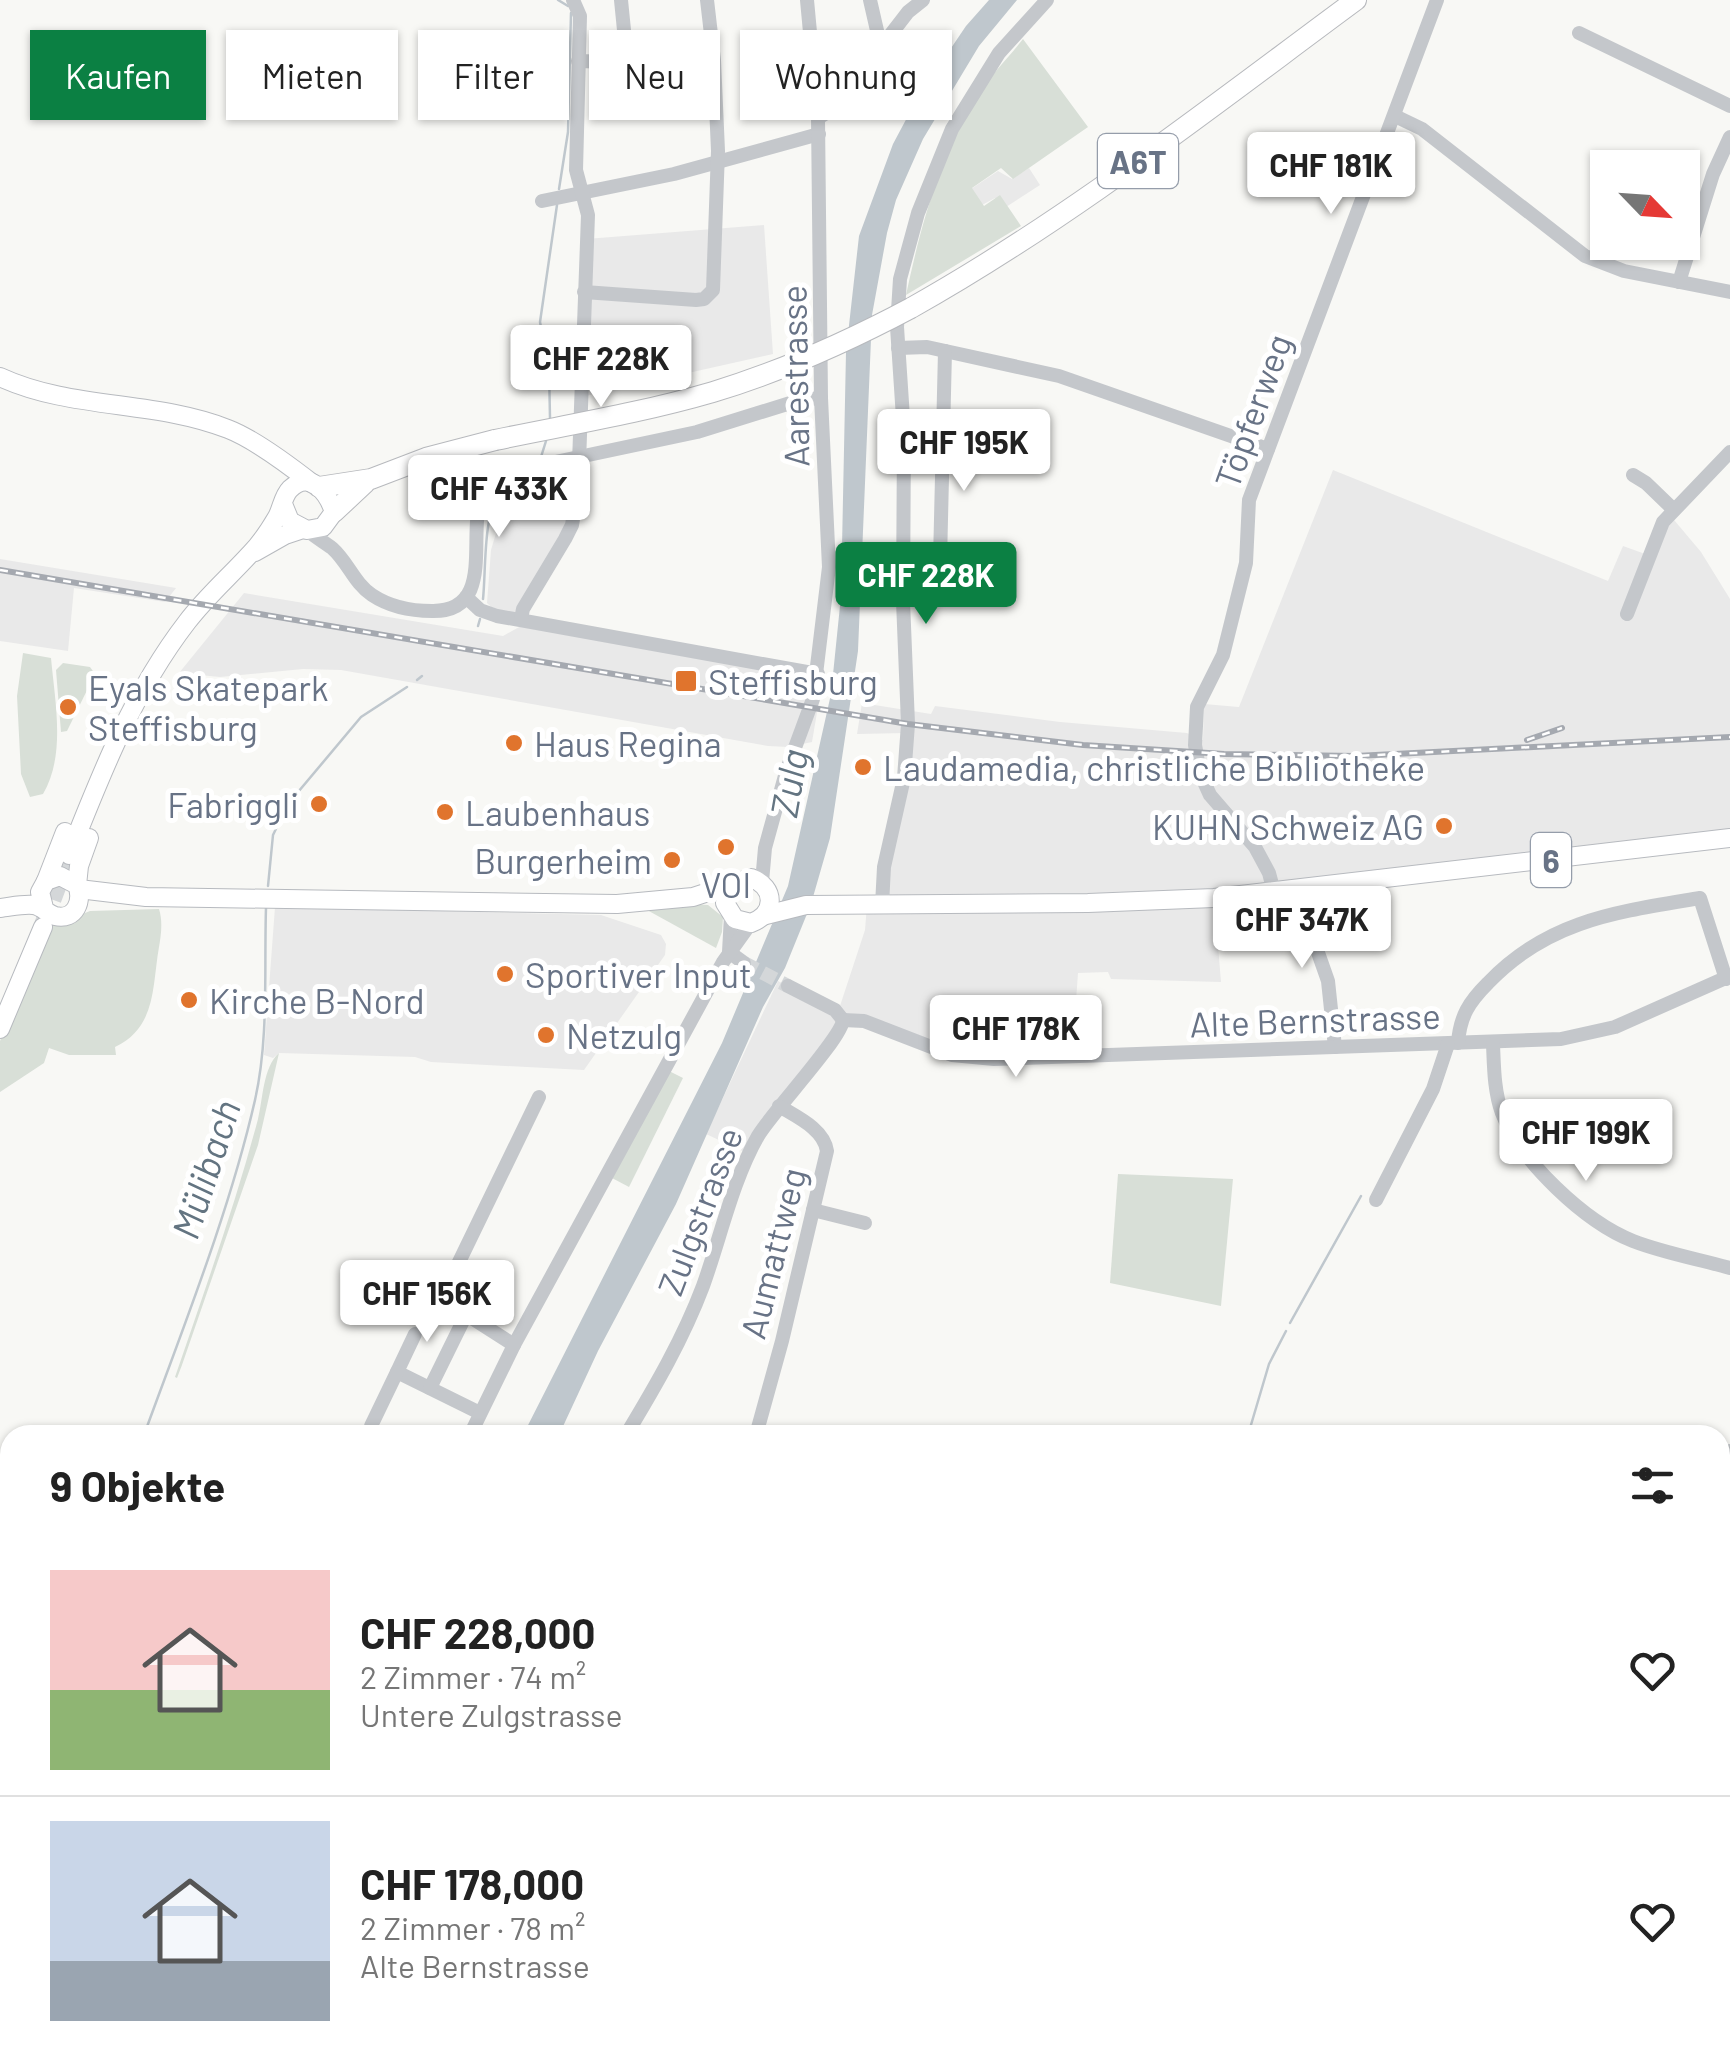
<!DOCTYPE html>
<html lang="de">
<meta charset="utf-8">
<style>
:root{--surface:#fff;--page:#f2f2f2;--text:#222;--muted:#767676;--line:#e0e0e0;--accent:#0b8043}
body{margin:0;font-family:Barlow,sans-serif;background:var(--page);color:var(--text);height:100vh;display:flex;flex-direction:column;font-size:38px;white-space:nowrap}
*{box-sizing:border-box;margin:0}
p{font-size:32px;color:var(--muted)}
.icon{flex:none;width:55px;height:55px;fill:none;stroke:currentColor;stroke-width:2;stroke-linecap:round;stroke-linejoin:round}
.map{position:relative;flex:1;overflow:hidden}
.details{position:absolute;left:0px;top:1425px;width:1730px;height:640px;display:flex;flex-direction:column;background:var(--surface);border-radius:30px 30px 0 0;box-shadow:0 2px 8px #0004}
.details>*{flex:none}
.hud{position:absolute;left:30px;top:30px;width:1000px;height:90px;display:flex;gap:20px}
.needle{width:65px;rotate:115deg}
.tools{position:absolute;left:1590px;top:150px;display:grid;gap:20px}
.tools a{display:grid;place-items:center;width:110px;height:110px;border-radius:0px;background:var(--surface);box-shadow:0 2px 8px #0004;font-size:50px}
.price{position:absolute;translate:-50% -85px;padding:0 22px;border-radius:10px;background:#fff;color:#222;font-size:32px;line-height:65px;filter:drop-shadow(0 2px 5px #0008)}
.price::after{content:'';position:absolute;left:50%;top:60px;width:30px;height:22px;margin-left:-15px;background:inherit;clip-path:polygon(0 0,100% 0,50% 100%)}
.price.current{background:var(--accent);color:#fff}
ul{padding:0;list-style:none}
li{display:flex;align-items:center;gap:30px;height:250px;padding:0 50px}
li+li{border-top:2px solid var(--line)}
li span{display:grid;place-items:center;flex:none;width:280px;height:200px;border-radius:0px;color:#555}
li>.icon{margin-inline-start:auto}
span .icon{width:120px;height:120px;fill:#fffc;stroke-width:1}
li b{font-size:42px}
h2{display:flex;justify-content:space-between;align-items:center;height:120px;padding:0 50px;font-size:42px}
.pill{padding:0 35px;border-radius:0px;background:var(--surface);box-shadow:0 2px 8px #0004;font-size:35px;line-height:90px}
.pill.current{background:var(--accent);color:#fff}
.map>svg:first-child{display:block}
.built{fill:#e9e9e9}
.green{fill:#d8dfd7}
.water{fill:#bfc7cd}
.lines{fill:none;stroke-linecap:round;stroke-linejoin:round}
.stream{stroke:#bfc7cd;stroke-width:2.5}
.minor-tunnel{stroke:#d4d7d9;stroke-width:14;stroke-dasharray:14 7;stroke-linecap:butt}
.major-tunnel{stroke:#d4d7d9;stroke-width:18;stroke-dasharray:18 9;stroke-linecap:butt}
.major-casing{stroke:#b7babf;stroke-width:20}
.highway-casing{stroke:#b7b9bd;stroke-width:22}
.minor{stroke:#c4c7cb;stroke-width:14}
.major{stroke:#fff;stroke-width:18}
.highway{stroke:#fff;stroke-width:20}
.rail-casing{stroke:#a5a9b0;stroke-width:6}
.rail{stroke:#fff;stroke-width:2.5;stroke-dasharray:8;stroke-linecap:butt}
.highway-bridge-casing{stroke:#b7b9bd;stroke-width:22;stroke-linecap:butt}
.highway-bridge{stroke:#fff;stroke-width:20}
.poi-dot{fill:#e0742d;stroke:#fff;stroke-width:4}
.labels{text-anchor:middle;dominant-baseline:central;stroke-width:10;stroke-linejoin:round;paint-order:stroke}
.shield{fill:#fff;stroke:#959daa;stroke-width:2.5}
.shield-label{font-size:32px;font-weight:bold;fill:#687386}
.street-label{font-size:35px;fill:#687386;stroke:#fff}
.poi-label{font-size:35px;fill:#687386;stroke:#fff;text-anchor:start}
.water-label{font-size:38px;font-style:italic;fill:#637481;stroke:#fff}
</style>
<div class="map">
<svg width="1730" height="2065" viewBox="0 0 1730 2065">
<rect width="100%" height="100%" fill="#f8f8f5"/>
<g class="built">
<polygon points="1029,168 1040,185 1003,209 995,198 982,205 971,189 998,171 1012,179"/>
<polygon points="764,225 773,354 581,397 586,239"/>
<polygon points="573,468 574,504 567,526 515,615 491,607 487,603 491,550 504,506 543,469"/>
<polygon points="1333,470 1608,581 1623,546 1648,555 1669,514 1701,552 1730,599 1730,838 1214,898 1221,982 1111,979 1108,972 1078,973 1072,1057 994,1059 843,1020 749,1154 706,1134 778,981 838,1012 865,930 867,905 882,904 906,733 857,734 862,703 931,714 935,706 1060,722 1187,733 1203,740 1204,704 1239,707"/>
<polygon points="0,559 176,588 165,602 74,588 68,651 0,641"/>
<polygon points="244,593 503,636 530,621 810,668 820,695 812,742 788,747 768,746 341,670 303,669 220,677 179,673"/>
<polygon points="275,907 601,915 661,935 666,944 665,955 584,1070 431,1062 415,1057 279,1053 273,1058 264,1055"/>
</g>
<g class="green">
<path d="M1023,39L1088,127L1013,179L1001,168L972,188L984,206L1000,195L1021,226L906,295C921,225 940,154 979,93C992,74 1009,57 1023,39Z"/>
<path d="M23,653L51,658C55,702 66,755 43,794L30,797L21,774L17,696Z"/>
<polygon points="63,663 90,667 95,674 67,731 61,732 56,670"/>
<polygon points="688,904 708,905 723,917 722,932 716,948 647,910"/>
<path d="M159,909C163,921 161,936 159,947C152,986 157,1027 115,1047L116,1055H69L49,1048L44,1063L0,1092V1041L50,925L74,923L80,915L90,911Z"/>
<path d="M279,1053L258,1145L182,1365L177,1378L175,1377C204,1292 235,1206 258,1119C263,1099 263,1067 279,1053Z"/>
<polygon points="669,1071 683,1078 629,1187 612,1178"/>
<polygon points="1118,1174 1233,1179 1221,1306 1110,1283"/>
</g>
<polygon class="water" points="989,0 1017,0 979,46 923,139 896,200 887,233 872,315 858,651 830,838 811,904 785,968 763,1007 676,1204 598,1351 559,1435 523,1435 722,1043 788,886 831,694 841,596 846,352 859,236 893,144 918,97 966,26"/>
<g class="lines">
<g class="stream">
<polyline points="558,0 568,6"/>
<polyline points="559,189 568,132 571,13"/>
<polyline points="550,418 549,368 540,322 557,205"/>
<polyline points="541,457 546,441"/>
<path d="M483,599C486,572 483,515 499,494C507,483 523,481 534,473"/>
<polyline points="478,626 480,619"/>
<polyline points="417,680 422,676"/>
<polyline points="268,886 273,835 288,804 361,717 407,687"/>
<polyline points="1290,1323 1361,1196"/>
<path d="M144,1435C183,1328 230,1210 255,1100C269,1038 264,971 266,908"/>
<polyline points="1248,1435 1269,1364 1286,1331"/>
<polyline points="10,1884 10,1892"/>
<polyline points="74,2055 80,2065"/>
<polyline points="1547,2055 1565,2065"/>
</g>
<polyline class="minor-tunnel" points="744,963 788,986"/>
<polyline class="major-tunnel" points="43,925 69,855"/>
<g class="major-casing">
<g id="major">
<path d="M0,377C71,410 155,400 228,429C254,439 290,466 313,484"/>
<polyline points="255,552 285,535 303,529"/>
<path d="M69,855C101,774 133,692 187,622C206,597 229,577 250,554C260,544 270,529 277,517C282,508 283,496 290,489C311,469 328,494 334,512L323,527L307,530L290,521L283,504"/>
<polyline points="46,881 65,832"/>
<polyline points="77,885 79,866 89,838"/>
<path d="M79,889L146,897L617,904L693,897L751,878C776,887 776,914 751,923L735,919L725,903L730,886"/>
<path d="M0,908C10,907 22,904 33,905C42,906 46,913 55,916C76,921 83,900 77,885L60,876L46,881L40,892L44,908"/>
<polyline points="766,915 806,905 1088,903 1214,898 1730,838"/>
<polyline points="0,1029 43,927"/>
</g>
</g>
<g class="highway-casing">
<g id="highway">
<path d="M911,308C1068,220 1211,107 1356,0"/>
<polyline points="319,487 371,479 426,458 495,440"/>
<polyline points="334,512 365,483"/>
</g>
</g>
<g class="minor">
<polyline points="870,0 881,48"/>
<polyline points="1579,33 1730,106"/>
<polyline points="578,61 614,62 622,58 626,50 621,0"/>
<polyline points="1395,116 1422,129 1585,256 1624,271 1730,292"/>
<polyline points="818,118 833,109 908,12 923,0"/>
<polyline points="542,201 674,174 819,134"/>
<polyline points="1679,282 1713,174 1730,137"/>
<polyline points="584,292 696,300 704,299 713,290 718,151 714,60 707,0"/>
<polyline points="898,348 927,347 1059,376 1268,449"/>
<polyline points="1633,475 1646,483 1673,509"/>
<path d="M307,530C315,537 324,542 332,548C348,562 354,583 372,595C390,607 412,611 432,611C497,612 466,533 482,497C490,479 509,473 527,468L697,432L800,400L821,398"/>
<polyline points="903,567 932,568 940,561 945,351"/>
<polyline points="466,597 480,610 497,616 818,674"/>
<polyline points="1627,614 1663,522 1730,452"/>
<polyline points="521,619 523,609 565,539 572,525 578,490 588,215 576,170 580,16 573,0"/>
<polyline points="762,882 765,848 786,772 813,699 829,567 821,398 818,118 807,0"/>
<polyline points="1296,890 1328,981 1335,1047"/>
<polyline points="1274,892 1269,873 1255,847 1210,795 1200,773 1195,745 1197,707 1223,655 1246,563 1249,500 1437,0"/>
<polyline points="882,905 884,867 904,778 908,724 903,601 904,433 897,327 900,279 918,213 952,129 999,53 1047,0"/>
<polyline points="731,916 729,952 744,963"/>
<polyline points="788,986 835,1010 843,1020"/>
<polyline points="843,1020 864,1021 952,1055 994,1059 1561,1039 1615,1027 1730,976"/>
<path d="M1458,1043C1460,1016 1469,1002 1488,983C1548,920 1617,912 1700,898L1726,979"/>
<path d="M1493,1044C1494,1067 1494,1091 1502,1113C1520,1161 1585,1222 1633,1241C1664,1253 1698,1259 1730,1268"/>
<polyline points="1376,1200 1433,1089 1448,1044"/>
<polyline points="813,1210 865,1223"/>
<polyline points="415,1334 397,1372 480,1413"/>
<polyline points="514,1345 447,1302 443,1295 539,1097"/>
<polyline points="430,1388 463,1321"/>
<polyline points="371,1426 397,1372"/>
<polyline points="470,1435 514,1345 723,962 751,923"/>
<path d="M626,1435C655,1387 683,1339 703,1286C721,1236 732,1182 758,1136C772,1112 842,1038 843,1020"/>
<path d="M756,1435L782,1341L827,1151C824,1129 797,1117 779,1106"/>
<polyline points="1720,1479 1730,1451"/>
<polyline points="1720,1717 1730,1672"/>
<polyline points="1720,1921 1730,1898"/>
<polyline points="90,2055 98,2065"/>
<polyline points="455,2055 455,2065"/>
<polyline points="313,2065 314,2055"/>
<polyline points="633,2065 638,2055"/>
<polyline points="1585,2065 1586,2055"/>
</g>
<use href="#major" class="major"/>
<use href="#highway" class="highway"/>
<g class="rail-casing">
<g id="rail">
<polyline points="0,570 908,724 1083,745 1224,754 1356,756 1730,737"/>
<polyline points="1527,740 1562,728"/>
</g>
</g>
<use href="#rail" class="rail"/>
<g class="highway-bridge-casing">
<path id="highway-bridge" d="M495,440C567,425 641,413 713,392C782,371 847,342 911,308"/>
</g>
<use href="#highway-bridge" class="highway-bridge"/>
</g>
<g class="poi-dot">
<rect x="674" y="669" width="24" height="24" rx="5"/>
<circle cx="68" cy="707" r="10"/>
<circle cx="514" cy="743" r="10"/>
<circle cx="863" cy="767" r="10"/>
<circle cx="319" cy="804" r="10"/>
<circle cx="445" cy="812" r="10"/>
<circle cx="1444" cy="826" r="10"/>
<circle cx="726" cy="847" r="10"/>
<circle cx="672" cy="860" r="10"/>
<circle cx="505" cy="974" r="10"/>
<circle cx="189" cy="1000" r="10"/>
<circle cx="546" cy="1035" r="10"/>
</g>
<g class="labels">
<g class="shield">
<rect x="1098" y="134" width="80" height="54" rx="8"/>
<rect x="1531" y="833" width="40" height="54" rx="8"/>
</g>
<g class="shield-label">
<text x="1138" y="161">A6T</text>
<text x="1551" y="860">6</text>
</g>
<g class="street-label">
<text transform="translate(794 376) rotate(-91)">Aarestrasse</text>
<text transform="translate(1252 411) rotate(-70)">Töpferweg</text>
<text transform="translate(1315 1019) rotate(-2)">Alte Bernstrasse</text>
<text transform="translate(699 1211) rotate(-69)">Zulgstrasse</text>
<text transform="translate(772 1253) rotate(-76)">Aumattweg</text>
</g>
<g class="poi-label">
<text x="708" y="681">Steffisburg</text>
<text x="88" y="687">Eyals Skatepark<tspan x="88" dy="40">Steffisburg</tspan></text>
<text x="534" y="743">Haus Regina</text>
<text x="883" y="767">Laudamedia, christliche Bibliotheke</text>
<text x="299" y="804" text-anchor="end">Fabriggli</text>
<text x="465" y="812">Laubenhaus</text>
<text x="1424" y="826" text-anchor="end">KUHN Schweiz AG</text>
<text x="652" y="860" text-anchor="end">Burgerheim</text>
<text x="726" y="884" text-anchor="middle">VOI</text>
<text x="525" y="974">Sportiver Input</text>
<text x="209" y="1000">Kirche B-Nord</text>
<text x="566" y="1035">Netzulg</text>
</g>
<g class="water-label">
<text transform="translate(788 783) rotate(-80)">Zulg</text>
<text transform="translate(205 1169) rotate(-72)">Mülibach</text>
</g>
</g>
</svg>
<div class="tools">
<a><svg class="needle" viewBox="-14 -14 28 28"><path d="M0-13l5 13h-10z" fill="#e53935"/><path d="M0 13l5-13h-10z" fill="#767676"/></svg></a>
</div>
<b class="price" style="left:1331px;top:217px">CHF 181K</b>
<b class="price" style="left:601px;top:410px">CHF 228K</b>
<b class="price" style="left:964px;top:494px">CHF 195K</b>
<b class="price" style="left:499px;top:540px">CHF 433K</b>
<b class="price current" style="left:926px;top:627px">CHF 228K</b>
<b class="price" style="left:1302px;top:971px">CHF 347K</b>
<b class="price" style="left:1016px;top:1080px">CHF 178K</b>
<b class="price" style="left:1586px;top:1184px">CHF 199K</b>
<b class="price" style="left:427px;top:1345px">CHF 156K</b>
<div class="hud">
<a class="pill current">Kaufen</a>
<a class="pill">Mieten</a>
<a class="pill">Filter</a>
<a class="pill">Neu</a>
<a class="pill">Wohnung</a>
</div>
<section class="details">
<h2>9 Objekte<svg class="icon" aria-label="filters" viewBox="0 0 24 24"><path d="M4 7h16M4 17h16"/><circle cx="9" cy="7" r="2"/><circle cx="15" cy="17" r="2"/></svg></h2>
<ul>
<li><span style="background:linear-gradient(#f6c9c9 60%,#8fb573 0)"><svg class="icon" aria-label="home" viewBox="0 0 24 24"><path d="M3 11l9-7 9 7M6 9v11h12V9"/></svg></span><div><b>CHF 228,000</b><p>2 Zimmer · 74 m²</p><p>Untere Zulgstrasse</p></div><svg class="icon" aria-label="heart" viewBox="0 0 24 24"><path d="M12 20l-8-8c-3-5 5-10 8-4 3-6 11-1 8 4z"/></svg></li>
<li><span style="background:linear-gradient(#c9d6e8 70%,#9aa5b1 0)"><svg class="icon" aria-label="home" viewBox="0 0 24 24"><path d="M3 11l9-7 9 7M6 9v11h12V9"/></svg></span><div><b>CHF 178,000</b><p>2 Zimmer · 78 m²</p><p>Alte Bernstrasse</p></div><svg class="icon" aria-label="heart" viewBox="0 0 24 24"><path d="M12 20l-8-8c-3-5 5-10 8-4 3-6 11-1 8 4z"/></svg></li>
</ul>
</section>
</div>
